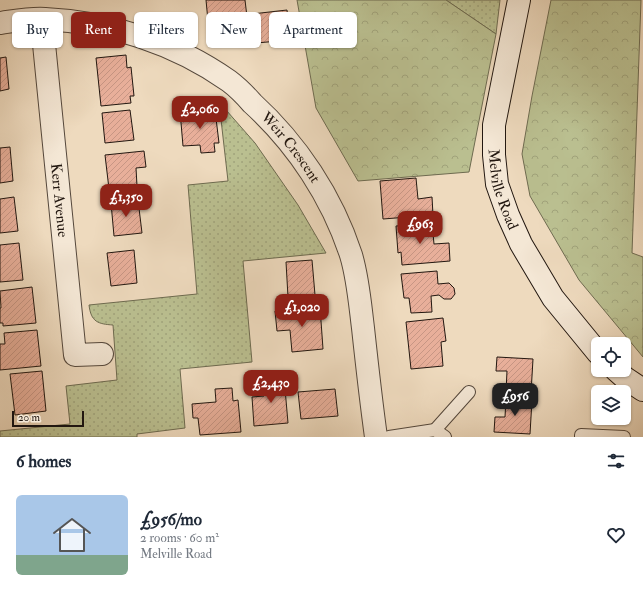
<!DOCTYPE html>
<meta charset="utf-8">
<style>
:root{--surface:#fff;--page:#f2f2f3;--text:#1f2937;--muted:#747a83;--line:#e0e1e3;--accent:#8f2418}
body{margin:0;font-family:"IM FELL Double Pica",serif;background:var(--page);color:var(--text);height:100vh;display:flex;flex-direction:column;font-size:15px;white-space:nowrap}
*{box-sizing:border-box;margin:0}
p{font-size:13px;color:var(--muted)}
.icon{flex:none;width:22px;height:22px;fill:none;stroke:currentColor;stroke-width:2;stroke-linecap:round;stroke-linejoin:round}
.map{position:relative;height:437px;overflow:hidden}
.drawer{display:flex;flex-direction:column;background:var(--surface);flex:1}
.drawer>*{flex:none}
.top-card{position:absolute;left:12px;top:12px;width:400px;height:36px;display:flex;gap:8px}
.fabs{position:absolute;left:591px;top:337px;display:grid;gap:8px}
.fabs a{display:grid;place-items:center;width:40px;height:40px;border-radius:6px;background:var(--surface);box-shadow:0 1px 3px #0004;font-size:20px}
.scale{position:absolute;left:12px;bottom:10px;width:72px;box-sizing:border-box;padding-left:4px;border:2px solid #221710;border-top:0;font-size:11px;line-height:14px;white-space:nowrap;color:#221710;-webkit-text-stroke:3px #f4e7d5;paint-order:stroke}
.price{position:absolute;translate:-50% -34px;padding:0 9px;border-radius:8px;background:var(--accent);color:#fff;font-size:13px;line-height:26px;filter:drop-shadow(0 1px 2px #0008)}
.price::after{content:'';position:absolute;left:50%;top:24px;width:12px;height:9px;margin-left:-6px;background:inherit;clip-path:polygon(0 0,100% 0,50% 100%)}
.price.active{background:#222;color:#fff}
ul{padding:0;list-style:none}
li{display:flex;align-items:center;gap:12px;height:100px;padding:0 16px}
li+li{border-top:1px solid var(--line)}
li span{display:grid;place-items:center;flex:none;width:112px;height:80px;border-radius:6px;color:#555}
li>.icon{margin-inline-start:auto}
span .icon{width:48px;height:48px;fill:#fffc;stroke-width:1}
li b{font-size:17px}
h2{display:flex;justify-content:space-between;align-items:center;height:48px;padding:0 16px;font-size:17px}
.chip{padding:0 14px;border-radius:6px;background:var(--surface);box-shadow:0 1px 3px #0004;font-size:14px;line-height:36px}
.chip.active{background:var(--accent);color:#fff}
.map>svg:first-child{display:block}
.grass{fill:url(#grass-dots);stroke:#6e6b50}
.forest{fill:url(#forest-crowns);stroke:#6e6b50}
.building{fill:url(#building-hatch);stroke:#221710}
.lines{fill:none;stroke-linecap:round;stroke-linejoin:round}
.lane-casing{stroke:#55483c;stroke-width:14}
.street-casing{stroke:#55483c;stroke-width:24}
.secondary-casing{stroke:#221710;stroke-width:24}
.lane{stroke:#f4e7d5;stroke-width:12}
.street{stroke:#f4e7d5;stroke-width:22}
.secondary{stroke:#f4e7d5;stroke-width:22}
.labels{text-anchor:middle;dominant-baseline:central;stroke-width:4;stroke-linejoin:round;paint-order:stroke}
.street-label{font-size:15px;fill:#221710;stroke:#f4e7d5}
</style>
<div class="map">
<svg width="643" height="437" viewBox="0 0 643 437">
<defs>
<pattern id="grass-dots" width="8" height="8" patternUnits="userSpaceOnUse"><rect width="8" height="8" fill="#babf90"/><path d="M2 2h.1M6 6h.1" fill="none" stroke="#a0a37b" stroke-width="1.8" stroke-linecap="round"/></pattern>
<pattern id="forest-crowns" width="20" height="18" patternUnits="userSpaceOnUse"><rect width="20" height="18" fill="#babf90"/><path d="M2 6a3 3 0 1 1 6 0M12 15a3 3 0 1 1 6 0" fill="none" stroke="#a0a37b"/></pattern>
<pattern id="building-hatch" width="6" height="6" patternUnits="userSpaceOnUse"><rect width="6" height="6" fill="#e8af9a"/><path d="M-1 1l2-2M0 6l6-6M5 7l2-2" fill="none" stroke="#c79684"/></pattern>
</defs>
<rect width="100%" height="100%" fill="#eedabe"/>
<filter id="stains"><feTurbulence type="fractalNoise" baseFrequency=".005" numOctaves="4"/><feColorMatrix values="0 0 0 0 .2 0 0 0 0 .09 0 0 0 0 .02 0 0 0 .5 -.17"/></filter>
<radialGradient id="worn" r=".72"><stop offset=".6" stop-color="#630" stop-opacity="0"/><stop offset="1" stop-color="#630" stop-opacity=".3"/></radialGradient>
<g class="grass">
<polygon points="446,0 500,0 496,34"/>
<path d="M219,102L255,143L298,205L326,253L243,261L252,362L180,369L185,428L137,434V437H0V431L70,424L66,386L117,380L113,325C98,324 91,322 89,305L197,294L188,185L228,181Z"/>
</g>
<g class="forest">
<polygon points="297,0 446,0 496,34 469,172 358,181 316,108"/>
<polygon points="551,0 641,0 632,253 643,257 643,357 579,280 530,196 522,154 532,96"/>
</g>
<g class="building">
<polygon points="206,0 245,0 247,17 208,21"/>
<polygon points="287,10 290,40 256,43 252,14"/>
<polygon points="126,55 127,68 131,67 134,96 130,96 131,103 101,106 96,58"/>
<polygon points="6,57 9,89 0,91 0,58"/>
<polygon points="130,110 134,140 105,143 102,113"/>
<polygon points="194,110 195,112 215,110 219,143 214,143 215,152 201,153 200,145 183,146 180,111"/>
<polygon points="10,147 13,181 0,183 0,148"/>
<polygon points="144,151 146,167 136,168 137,186 109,189 105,155"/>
<polygon points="416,178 418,199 432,197 433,215 383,219 380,181"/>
<polygon points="14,197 18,231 0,233 0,199"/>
<polygon points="138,200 142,233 114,236 111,203"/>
<polygon points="432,223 434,244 449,243 450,261 402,265 401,252 398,253 396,226"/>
<polygon points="19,243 23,280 0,282 0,245"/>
<polygon points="134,250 137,283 111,286 107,253"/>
<polygon points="312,260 315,295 288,297 286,262"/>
<polygon points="437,271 438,284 449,283 454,288 455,294 451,299 444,299 439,295 431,296 432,312 411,313 409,298 404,298 401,274"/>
<polygon points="32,287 36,323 3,326 3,323 0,323 0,308 1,308 0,291"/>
<polygon points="320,307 323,349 292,352 290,330 277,331 275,311"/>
<polygon points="443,318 446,341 441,342 443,366 411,369 406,322"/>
<polygon points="37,330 41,366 0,370 0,344 5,344 4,333"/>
<polygon points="497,357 533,359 531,393 506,392 507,371 496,371"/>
<polygon points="42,371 46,411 15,415 10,374"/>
<polygon points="284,377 288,423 254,426 252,397 264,396 263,379"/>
<polygon points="232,388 233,401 238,400 241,432 200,435 198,418 193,418 192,404 216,402 215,389"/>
<polygon points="335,389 338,416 301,419 298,392"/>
<polygon points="506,398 532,400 530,434 494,432 495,417 505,417"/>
</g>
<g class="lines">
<g class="lane-casing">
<g id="lane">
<polyline points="435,430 469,392"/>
<polyline points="389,437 435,430 445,437"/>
<polyline points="581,437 581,435 624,437"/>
</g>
</g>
<g class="street-casing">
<g id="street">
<path id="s1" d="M43,19V34L75,355L102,354"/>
<path id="s2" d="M0,23C15,21 30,18 45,19C110,22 175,43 229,81C237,87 245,95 252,103C297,144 332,197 351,255C358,278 360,304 363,328C367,365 371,401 376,437"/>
</g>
</g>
<g class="secondary-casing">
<g id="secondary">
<path id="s3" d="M519,0L494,125V155L497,184L508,215L521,244L553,298L598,353"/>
<polyline points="616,370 625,378 643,390"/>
</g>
</g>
<use href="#lane" class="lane"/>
<use href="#street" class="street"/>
<use href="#secondary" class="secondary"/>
</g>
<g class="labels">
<g class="street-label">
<text stroke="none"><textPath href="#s2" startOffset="333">Weir Crescent</textPath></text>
<text stroke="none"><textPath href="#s3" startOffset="193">Melville Road</textPath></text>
<text stroke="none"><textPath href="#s1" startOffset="182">Kerr Avenue</textPath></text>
</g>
</g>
<rect width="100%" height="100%" filter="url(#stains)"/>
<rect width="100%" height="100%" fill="url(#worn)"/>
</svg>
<div class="fabs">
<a><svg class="icon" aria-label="locate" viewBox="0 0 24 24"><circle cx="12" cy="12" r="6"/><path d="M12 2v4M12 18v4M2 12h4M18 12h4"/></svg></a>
<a><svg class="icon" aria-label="layers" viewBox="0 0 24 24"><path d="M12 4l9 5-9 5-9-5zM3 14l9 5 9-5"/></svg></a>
</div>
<div class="scale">20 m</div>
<b class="price" style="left:200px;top:130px">£2,060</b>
<b class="price" style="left:126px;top:218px">£1,350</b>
<b class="price" style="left:420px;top:245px">£963</b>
<b class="price" style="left:302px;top:328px">£1,020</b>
<b class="price" style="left:271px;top:404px">£2,430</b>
<b class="price active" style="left:515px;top:417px">£956</b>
<div class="top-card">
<a class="chip">Buy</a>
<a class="chip active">Rent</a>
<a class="chip">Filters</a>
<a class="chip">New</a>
<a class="chip">Apartment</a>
</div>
</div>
<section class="drawer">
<h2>6 homes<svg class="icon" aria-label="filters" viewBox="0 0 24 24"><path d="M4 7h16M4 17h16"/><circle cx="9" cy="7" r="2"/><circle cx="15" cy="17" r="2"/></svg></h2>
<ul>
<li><span style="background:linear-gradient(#a9c7e8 75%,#7fa58c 0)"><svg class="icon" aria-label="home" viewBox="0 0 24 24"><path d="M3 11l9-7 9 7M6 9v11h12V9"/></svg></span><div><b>£956/mo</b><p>2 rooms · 60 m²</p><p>Melville Road</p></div><svg class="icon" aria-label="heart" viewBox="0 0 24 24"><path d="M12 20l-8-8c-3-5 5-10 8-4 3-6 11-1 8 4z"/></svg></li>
</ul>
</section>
